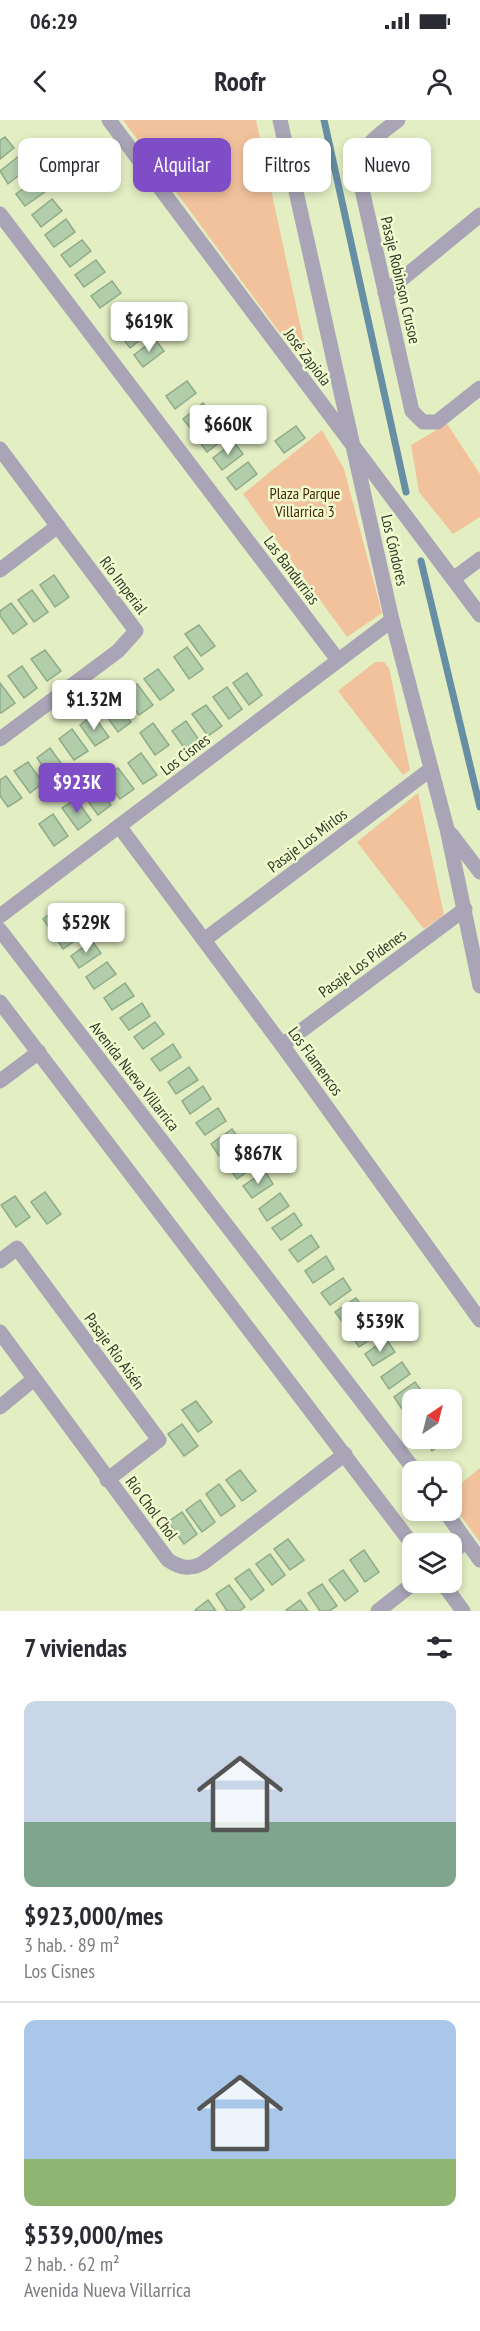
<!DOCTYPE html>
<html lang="es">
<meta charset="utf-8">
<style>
:root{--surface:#fff;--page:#f7f7f7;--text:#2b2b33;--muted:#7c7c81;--line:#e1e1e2;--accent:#7f4dc5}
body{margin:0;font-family:"PT Sans Narrow",sans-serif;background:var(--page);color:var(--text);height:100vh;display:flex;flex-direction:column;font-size:22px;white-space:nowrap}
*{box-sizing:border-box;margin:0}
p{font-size:20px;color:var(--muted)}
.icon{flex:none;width:33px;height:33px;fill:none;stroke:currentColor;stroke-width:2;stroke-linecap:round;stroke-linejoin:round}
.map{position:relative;height:1491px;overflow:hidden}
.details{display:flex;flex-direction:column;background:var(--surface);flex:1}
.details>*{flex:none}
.top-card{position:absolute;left:18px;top:18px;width:444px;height:54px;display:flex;gap:12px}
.needle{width:39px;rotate:35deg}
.tools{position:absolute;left:402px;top:1269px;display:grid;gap:12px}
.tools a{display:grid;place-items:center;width:60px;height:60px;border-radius:12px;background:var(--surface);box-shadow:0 3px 9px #0003;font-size:30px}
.price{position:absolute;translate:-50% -51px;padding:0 14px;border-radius:6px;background:#fff;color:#222;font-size:20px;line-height:39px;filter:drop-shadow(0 2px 3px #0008)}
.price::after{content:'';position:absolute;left:50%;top:36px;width:18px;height:14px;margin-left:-9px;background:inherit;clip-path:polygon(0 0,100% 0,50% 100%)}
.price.current{background:var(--accent);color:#fff}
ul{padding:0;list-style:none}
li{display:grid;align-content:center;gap:12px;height:318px;padding:0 24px}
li+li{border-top:2px solid var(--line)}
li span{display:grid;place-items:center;height:186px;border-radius:12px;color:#555}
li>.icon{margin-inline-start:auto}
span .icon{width:108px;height:108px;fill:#fffc;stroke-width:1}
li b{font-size:26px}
h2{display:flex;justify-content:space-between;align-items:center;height:72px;padding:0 24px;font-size:26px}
.chip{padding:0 21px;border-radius:12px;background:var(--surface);box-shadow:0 3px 9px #0003;font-size:21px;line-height:54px}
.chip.current{background:var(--accent);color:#fff}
.status{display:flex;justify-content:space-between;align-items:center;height:42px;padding:0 30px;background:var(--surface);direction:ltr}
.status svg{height:16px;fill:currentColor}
header{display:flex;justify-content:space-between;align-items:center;height:78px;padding:0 24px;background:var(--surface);font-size:27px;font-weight:600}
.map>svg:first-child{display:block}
.green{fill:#f1c29c}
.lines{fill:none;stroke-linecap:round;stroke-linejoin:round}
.stream{stroke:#668ea4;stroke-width:7}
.building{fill:#b1cdaa;stroke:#8fab88;stroke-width:1.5}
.street{stroke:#aaa5b6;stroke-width:15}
.labels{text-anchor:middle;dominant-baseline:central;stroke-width:5;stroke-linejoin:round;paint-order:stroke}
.street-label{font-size:16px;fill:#353929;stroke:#f0fbd0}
.park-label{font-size:16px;fill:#482606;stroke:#f0fbd0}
</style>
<div class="status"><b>06:29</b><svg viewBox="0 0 49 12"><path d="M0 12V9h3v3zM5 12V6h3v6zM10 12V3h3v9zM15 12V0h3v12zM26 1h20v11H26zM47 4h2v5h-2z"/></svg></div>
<header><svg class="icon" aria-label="back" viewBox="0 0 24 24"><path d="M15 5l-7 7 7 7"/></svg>Roofr<svg class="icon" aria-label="person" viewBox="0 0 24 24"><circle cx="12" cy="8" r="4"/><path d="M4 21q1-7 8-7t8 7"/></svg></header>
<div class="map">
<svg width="480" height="1491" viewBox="0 0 480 1491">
<rect width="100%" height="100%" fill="#e3eec3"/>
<g class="green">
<polygon points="123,0 256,0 311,255"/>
<polygon points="447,304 480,354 480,397 453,414 419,372 411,325"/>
<polygon points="322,310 344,349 382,493 347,517 243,374"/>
<polygon points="375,542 384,542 389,548 410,650 403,655 338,571"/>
<polygon points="418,673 444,795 424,809 357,722"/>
<polygon points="480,1348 480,1422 452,1384 452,1371"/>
</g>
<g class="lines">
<g class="stream">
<polyline points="324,0 406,372"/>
<polyline points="421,441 480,687"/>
</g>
</g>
<g class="building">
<polygon points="5,17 14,28 0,39 0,20"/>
<polygon points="19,36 28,48 8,64 0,51"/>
<polygon points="37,59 46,71 25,86 16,74"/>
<polygon points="52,79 62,91 41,107 32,95"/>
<polygon points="66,99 75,112 54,127 45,115"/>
<polygon points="82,120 91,131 70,147 61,135"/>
<polygon points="96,140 105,152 84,167 75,155"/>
<polygon points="112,161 121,173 100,188 91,176"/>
<polygon points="142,200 150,212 130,228 121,216"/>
<polygon points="155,219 164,231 143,247 134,235"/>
<polygon points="187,261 196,273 175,289 166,276"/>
<polygon points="203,283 212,295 192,310 183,299"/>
<polygon points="219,305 228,316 207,332 198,320"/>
<polygon points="296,306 305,318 284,333 275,321"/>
<polygon points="234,322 243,334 222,350 213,338"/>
<polygon points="248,342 257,354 236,370 227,358"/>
<polygon points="54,455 69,477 55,487 40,465"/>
<polygon points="32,470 48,492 34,502 18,480"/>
<polygon points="11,483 27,504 13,514 0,496 0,491"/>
<polygon points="199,505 215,526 201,536 185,514"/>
<polygon points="187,527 203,549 189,559 174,537"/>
<polygon points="45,530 61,551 47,561 31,539"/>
<polygon points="22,546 37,568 24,578 8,556"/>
<polygon points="158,549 174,570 160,580 144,559"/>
<polygon points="247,553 262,575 249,585 233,563"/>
<polygon points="0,563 15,583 1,593 0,592"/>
<polygon points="137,564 153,585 139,595 124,573"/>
<polygon points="227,567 242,589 229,599 213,577"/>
<polygon points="116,581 131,602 118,612 102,590"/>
<polygon points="206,585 222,606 208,616 192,594"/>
<polygon points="93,595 109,617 95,626 80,605"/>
<polygon points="186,601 201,623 188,633 172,611"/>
<polygon points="153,603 169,625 155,635 140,613"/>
<polygon points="72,609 88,631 74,640 59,619"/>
<polygon points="50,628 66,650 52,660 37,638"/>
<polygon points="141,633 157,655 143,664 128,643"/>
<polygon points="28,642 43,663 30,673 14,651"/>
<polygon points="118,648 134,669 120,679 104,658"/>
<polygon points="6,656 22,678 8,687 0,676 0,660"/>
<polygon points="96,663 111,685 98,695 82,673"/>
<polygon points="76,679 91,700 78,710 62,688"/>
<polygon points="53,694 68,716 54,726 39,704"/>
<polygon points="64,784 73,796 51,811 43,799"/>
<polygon points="76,801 85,814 63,829 55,816"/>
<polygon points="92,821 101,833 79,848 71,836"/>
<polygon points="107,842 116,854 94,869 86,857"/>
<polygon points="125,863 134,876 112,890 104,878"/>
<polygon points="142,883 150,896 129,910 120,898"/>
<polygon points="155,902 164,914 143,929 134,917"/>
<polygon points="173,924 181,937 160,951 151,939"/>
<polygon points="189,947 198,960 176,974 168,962"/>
<polygon points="203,966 211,979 190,994 182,981"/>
<polygon points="218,988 226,1001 205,1015 196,1003"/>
<polygon points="232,1009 241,1021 219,1036 211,1024"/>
<polygon points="249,1032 258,1044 237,1059 228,1047"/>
<polygon points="265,1051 273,1064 252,1078 243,1066"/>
<polygon points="45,1072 61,1094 47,1104 31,1082"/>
<polygon points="280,1073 289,1086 267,1101 259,1089"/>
<polygon points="15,1076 30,1097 16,1107 1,1085"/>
<polygon points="294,1093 302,1105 281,1120 272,1108"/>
<polygon points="311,1115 319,1127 298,1142 289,1130"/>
<polygon points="326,1136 334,1149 313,1163 305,1151"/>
<polygon points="343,1158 351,1170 330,1185 321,1173"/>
<polygon points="356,1178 365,1190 344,1204 335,1192"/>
<polygon points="372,1200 380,1213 359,1227 351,1215"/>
<polygon points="386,1219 395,1232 373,1246 365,1234"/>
<polygon points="402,1242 410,1254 389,1269 381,1257"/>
<polygon points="415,1262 424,1274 412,1280 412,1282 402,1289 394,1277"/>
<polygon points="196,1281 212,1302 198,1312 182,1290"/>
<polygon points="182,1304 198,1326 184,1336 168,1314"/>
<polygon points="424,1318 449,1318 432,1331"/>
<polygon points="240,1350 256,1371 242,1381 226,1360"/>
<polygon points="219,1364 235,1386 221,1396 206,1374"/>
<polygon points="200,1380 215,1402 202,1412 186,1390"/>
<polygon points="182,1392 197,1414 184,1424 168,1402"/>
<polygon points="288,1419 304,1440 290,1450 274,1429"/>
<polygon points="364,1430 379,1452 365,1462 350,1440"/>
<polygon points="270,1434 285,1455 272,1465 256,1444"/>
<polygon points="249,1449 264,1470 251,1480 235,1459"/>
<polygon points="343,1450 358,1471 345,1481 329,1460"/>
<polygon points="322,1464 337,1486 329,1491 320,1491 308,1473"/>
<polygon points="229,1465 245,1487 239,1491 227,1491 216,1474"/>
<polygon points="208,1480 216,1491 195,1491 195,1490"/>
<polygon points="300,1480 308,1491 287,1491 286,1490"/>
</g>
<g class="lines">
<g class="street">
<polyline points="109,0 480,495"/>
<polyline points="280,0 392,500 447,709 480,866"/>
<path d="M398,0C374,19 362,23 359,56L412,291L423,302H437L480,268"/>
<polyline points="0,94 338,540"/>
<polyline points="385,173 480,95"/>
<polyline points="0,329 136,511 118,531 0,619"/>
<polyline points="0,450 58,406"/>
<polyline points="453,459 480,439"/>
<polyline points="119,706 282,925 480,1200"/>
<polyline points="451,714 480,752"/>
<polyline points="0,796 392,500"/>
<polyline points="0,810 416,1352"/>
<polyline points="204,820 431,649"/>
<polyline points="0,882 412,1424"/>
<polyline points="282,925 465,789"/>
<polyline points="0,961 39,932"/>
<polyline points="0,1141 17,1128 159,1320 107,1360"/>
<path d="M0,1212L168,1440C180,1448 190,1450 203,1443L345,1334"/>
<polyline points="0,1287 34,1259"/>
<polyline points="444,1390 480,1440"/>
<polyline points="452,1433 466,1421"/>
<polyline points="442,1462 463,1491"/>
<polyline points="378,1491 415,1462"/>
</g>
</g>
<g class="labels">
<g class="street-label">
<text transform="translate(401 160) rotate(77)">Pasaje Robinson Crusoe</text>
<text transform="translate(308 237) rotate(53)">José Zapiola</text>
<text transform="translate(395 430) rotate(77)">Los Cóndores</text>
<text transform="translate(292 450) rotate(53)">Las Bandurrias</text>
<text transform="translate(124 465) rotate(53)">Río Imperial</text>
<text transform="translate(185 634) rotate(-37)">Los Cisnes</text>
<text transform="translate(307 720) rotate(-37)">Pasaje Los Mirlos</text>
<text transform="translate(362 843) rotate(-36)">Pasaje Los Pidenes</text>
<text transform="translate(316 941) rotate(54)">Los Flamencos</text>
<text transform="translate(135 956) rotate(52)">Avenida Nueva Villarrica</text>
<text transform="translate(115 1231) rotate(54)">Pasaje Río Aisén</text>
<text transform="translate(152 1388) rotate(53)">Río Chol Chol</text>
</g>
<g class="park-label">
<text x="305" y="373">Plaza Parque<tspan x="305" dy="18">Villarrica 3</tspan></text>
</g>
</g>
</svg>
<div class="tools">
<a><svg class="needle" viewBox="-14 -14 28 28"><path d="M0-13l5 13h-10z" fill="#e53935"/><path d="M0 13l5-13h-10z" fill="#7c7c81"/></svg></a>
<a><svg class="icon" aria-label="locate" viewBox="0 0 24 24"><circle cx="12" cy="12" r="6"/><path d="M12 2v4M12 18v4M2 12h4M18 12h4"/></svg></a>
<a><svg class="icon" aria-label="layers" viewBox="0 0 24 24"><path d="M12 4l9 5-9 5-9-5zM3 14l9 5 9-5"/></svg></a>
</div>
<b class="price" style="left:149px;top:233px">$619K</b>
<b class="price" style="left:228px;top:336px">$660K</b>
<b class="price" style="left:94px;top:611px">$1.32M</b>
<b class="price current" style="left:77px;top:694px">$923K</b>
<b class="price" style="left:86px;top:834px">$529K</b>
<b class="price" style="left:258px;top:1065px">$867K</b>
<b class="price" style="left:380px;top:1233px">$539K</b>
<div class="top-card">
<a class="chip">Comprar</a>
<a class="chip current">Alquilar</a>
<a class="chip">Filtros</a>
<a class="chip">Nuevo</a>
</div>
</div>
<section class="details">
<h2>7 viviendas<svg class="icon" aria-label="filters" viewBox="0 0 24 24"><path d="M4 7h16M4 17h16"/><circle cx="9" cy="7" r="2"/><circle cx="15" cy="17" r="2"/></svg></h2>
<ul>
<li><span style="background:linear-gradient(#c9d6e8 65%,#7fa58c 0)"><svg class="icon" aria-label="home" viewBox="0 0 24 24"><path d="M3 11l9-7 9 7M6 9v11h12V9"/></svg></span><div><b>$923,000/mes</b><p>3 hab. · 89 m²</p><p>Los Cisnes</p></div></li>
<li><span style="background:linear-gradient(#a9c7e8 75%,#8fb573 0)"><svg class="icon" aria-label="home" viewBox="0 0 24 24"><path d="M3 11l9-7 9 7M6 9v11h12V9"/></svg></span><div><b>$539,000/mes</b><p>2 hab. · 62 m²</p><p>Avenida Nueva Villarrica</p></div></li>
</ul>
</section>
